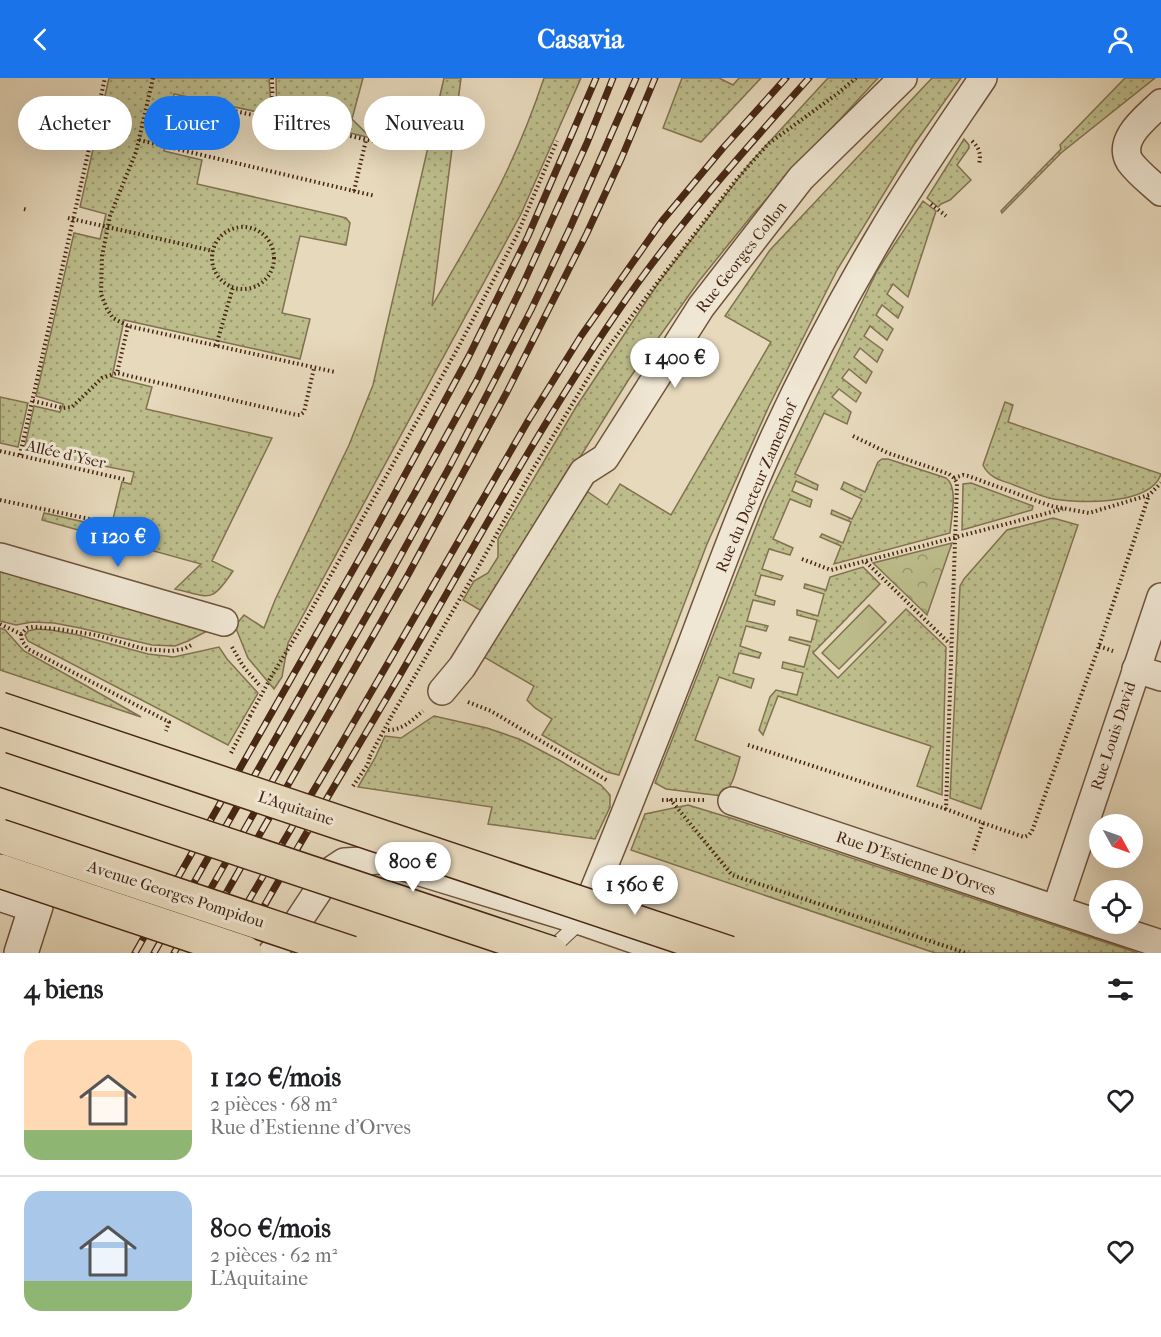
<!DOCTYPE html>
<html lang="fr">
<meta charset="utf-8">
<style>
:root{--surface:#fff;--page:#f2f2f2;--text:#202124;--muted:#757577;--line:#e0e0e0;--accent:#1a73e8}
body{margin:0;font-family:"IM FELL French Canon",serif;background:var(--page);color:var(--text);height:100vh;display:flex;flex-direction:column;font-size:22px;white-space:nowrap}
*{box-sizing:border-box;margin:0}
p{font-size:20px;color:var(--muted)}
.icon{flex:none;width:33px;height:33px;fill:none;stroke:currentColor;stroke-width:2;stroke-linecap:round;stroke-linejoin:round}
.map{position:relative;height:875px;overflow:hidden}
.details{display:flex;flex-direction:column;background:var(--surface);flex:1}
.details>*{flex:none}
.banner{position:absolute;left:18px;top:18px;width:600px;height:54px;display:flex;gap:12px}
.needle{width:39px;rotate:130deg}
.tools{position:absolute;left:1089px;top:736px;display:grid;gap:12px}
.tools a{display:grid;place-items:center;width:54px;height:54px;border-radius:50%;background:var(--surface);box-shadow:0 6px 24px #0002;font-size:30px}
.price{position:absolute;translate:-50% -51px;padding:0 14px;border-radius:21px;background:#fff;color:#222;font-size:20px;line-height:39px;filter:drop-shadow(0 2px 3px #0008)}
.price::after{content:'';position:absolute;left:50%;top:36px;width:18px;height:14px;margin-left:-9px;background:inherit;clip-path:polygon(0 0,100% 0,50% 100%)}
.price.current{background:var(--accent);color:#fff}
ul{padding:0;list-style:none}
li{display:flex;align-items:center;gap:18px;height:150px;padding:0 24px}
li+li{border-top:2px solid var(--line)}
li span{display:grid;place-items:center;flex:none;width:168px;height:120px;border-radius:18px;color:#555}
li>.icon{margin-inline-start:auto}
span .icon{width:72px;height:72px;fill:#fffc;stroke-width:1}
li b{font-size:26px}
h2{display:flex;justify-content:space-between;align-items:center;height:72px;padding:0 24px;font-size:26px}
.pill{padding:0 21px;border-radius:27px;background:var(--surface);box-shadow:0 6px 24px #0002;font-size:21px;line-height:54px}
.pill.current{background:var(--accent);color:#fff}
header{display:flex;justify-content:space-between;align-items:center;height:78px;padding:0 24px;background:var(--accent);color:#fff;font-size:27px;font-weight:700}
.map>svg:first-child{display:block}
.grass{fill:url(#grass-dots);stroke:#827250;stroke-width:1.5}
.forest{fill:url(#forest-crowns);stroke:#827250;stroke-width:1.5}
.garden{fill:#bdbd8c;stroke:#827250;stroke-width:1.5}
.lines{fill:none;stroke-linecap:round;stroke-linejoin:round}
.service-casing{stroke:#6f533d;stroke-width:16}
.minor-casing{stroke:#6f533d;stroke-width:30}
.tertiary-casing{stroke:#6f533d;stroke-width:36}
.path{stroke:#472613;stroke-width:4;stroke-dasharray:1.5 3;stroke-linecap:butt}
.service{stroke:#efe6d3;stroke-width:14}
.minor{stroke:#efe6d3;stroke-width:27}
.tertiary{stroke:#efe6d3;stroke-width:33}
.rail-casing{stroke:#472613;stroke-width:7}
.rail{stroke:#efe6d3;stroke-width:4.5;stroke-dasharray:14;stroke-linecap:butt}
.primary-bridge-casing{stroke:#472613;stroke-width:36;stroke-linecap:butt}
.motorway-bridge-casing{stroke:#472613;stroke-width:36;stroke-linecap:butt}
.path-bridge{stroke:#472613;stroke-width:4;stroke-dasharray:1.5 3;stroke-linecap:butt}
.primary-bridge{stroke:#e7d9bc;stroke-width:33}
.motorway-bridge{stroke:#e7d9bc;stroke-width:33}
.labels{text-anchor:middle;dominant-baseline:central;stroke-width:6;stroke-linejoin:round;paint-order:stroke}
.street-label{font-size:16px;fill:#472613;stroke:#efe6d3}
</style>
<header><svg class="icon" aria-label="back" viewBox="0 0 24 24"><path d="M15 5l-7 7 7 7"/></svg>Casavia<svg class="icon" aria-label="person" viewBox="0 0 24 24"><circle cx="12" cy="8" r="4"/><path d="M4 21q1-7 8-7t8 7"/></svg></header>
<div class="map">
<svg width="1161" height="875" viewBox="0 0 1161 875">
<defs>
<pattern id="grass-dots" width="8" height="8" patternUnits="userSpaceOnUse" patternTransform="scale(1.5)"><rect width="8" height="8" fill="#bdbd8c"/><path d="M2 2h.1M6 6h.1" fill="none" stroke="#9b9971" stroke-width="1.8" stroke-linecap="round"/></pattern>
<pattern id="forest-crowns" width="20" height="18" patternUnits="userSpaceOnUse" patternTransform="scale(1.5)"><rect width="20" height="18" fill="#bdbd8c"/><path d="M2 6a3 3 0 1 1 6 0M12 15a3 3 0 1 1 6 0" fill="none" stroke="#9b9971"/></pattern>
</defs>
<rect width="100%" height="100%" fill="#e7d9bc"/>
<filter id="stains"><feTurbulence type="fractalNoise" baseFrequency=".00333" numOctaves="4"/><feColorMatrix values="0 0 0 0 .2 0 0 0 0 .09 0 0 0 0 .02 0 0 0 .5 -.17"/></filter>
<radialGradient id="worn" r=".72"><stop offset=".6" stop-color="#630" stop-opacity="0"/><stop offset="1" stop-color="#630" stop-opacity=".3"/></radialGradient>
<g class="grass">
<path d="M109,0H269L271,28L267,36L174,16L164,73L202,82L197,106L338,138L346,140L350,145L346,167L300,158L282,235L310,241L300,281L124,242L112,299L152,309L146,331L272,360L212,483L233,493C211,526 211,519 175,511L201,486L42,442L44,435L120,452L123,443L113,441L122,404L131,406L134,394L24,372L34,328L60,334L63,326L36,318L74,155L100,161L106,136L80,129Z"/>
<polygon points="276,0 363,0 352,41 371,60 277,38"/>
<path d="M444,0H461L432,228C455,188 479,148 500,107C517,73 532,36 544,0H581L521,136L288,565L282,599L274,611L248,580L235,548L244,537L264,550L275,522L349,367L373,307Z"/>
<polygon points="682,0 719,0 733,7 739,0 761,0 701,64 663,50"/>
<polygon points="828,0 878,0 753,136 699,203 629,301 493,518 480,532 463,522 474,503 488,495 498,479 498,461 576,329 659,204 750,85"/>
<polygon points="932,0 961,0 913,68 837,192 769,328 707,466 619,697 607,694 542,657 552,641 535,630 527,622 534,608 484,579 575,416 588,414 607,427 620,406 671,437 771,264 725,238 770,172"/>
<polygon points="1125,0 1155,0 1061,75 1002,135 1001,133 1061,71 1060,67"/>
<polygon points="964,61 969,67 969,70 957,87 971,102 950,122 941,126 938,129 927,120"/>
<path d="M923,123L936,133L908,219L893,206L887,216L903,229L898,240L882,227L876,237L893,251L887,262L870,248L864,258L883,272L877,284L860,270L854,279L872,294L866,305L849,291L842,300L861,315L856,324L839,311L832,319L851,334L847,346L824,335L795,396L818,407L817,412L796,403L792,413L812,422L810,429L790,421L773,461L793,470L790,477L769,471L762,491L783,498L781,502L761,497L755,517L775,523L774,527L753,522L747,543L768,548L766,553L746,548L740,568L761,575L759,580L739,575L733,595L754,601L751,610L719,599L695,662L740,679C736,692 733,709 722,718L666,711L655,705L766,423L877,193Z"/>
<polygon points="0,319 28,325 18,369 0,365"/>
<path d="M1005,324L1013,327L1008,344L1161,396C1151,428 1075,426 1049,420C1037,417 1025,411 1014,407C1001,402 989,400 983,387Z"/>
<path d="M882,381H888L946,400C959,409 951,440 950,455L834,486L841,468L820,459L822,456L843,465L851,444L831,436L832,432L852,441L862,421L841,411L844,404L865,414L878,384Z"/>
<polygon points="971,405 1033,428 1032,432 962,452 963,406"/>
<polygon points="1053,440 1078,447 981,731 950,720 960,508 964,501 1007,452"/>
<polygon points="863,489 880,506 813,575 838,600 906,531 946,569 942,717 917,708 931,668 778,618 763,657 759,652 770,619 776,612 797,617 803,595 782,590 783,584 804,589 810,568 789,562 790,559 811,564 817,542 797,537 797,532 818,538 824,516 804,510 805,506 826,512 830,499"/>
<polygon points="0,491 211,551 188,563 175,568 152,567 80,550 54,545 32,544 16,547 0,543"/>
<polygon points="0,550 5,552 24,573 83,606 141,639 0,592"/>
<polygon points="37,551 51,552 78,557 148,576 174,579 219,569 227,581 258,615 228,667 28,563 25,557 28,553"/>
<polygon points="434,638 487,650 519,661 559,682 601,707 610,717 610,729 595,761 488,746 492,729 358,709 375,680 385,658 401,660"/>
<polygon points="688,727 734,741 1138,875 935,875 631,772 645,736"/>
</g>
<polygon class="forest" points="952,465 927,537 873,485"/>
<polygon class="garden" points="869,527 886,544 839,591 822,575"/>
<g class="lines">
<g class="service-casing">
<polyline id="service" points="548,874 581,843"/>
</g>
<g class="minor-casing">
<g id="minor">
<path d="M1161,25C1147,39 1116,61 1130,84C1138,95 1151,105 1161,114"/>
<polyline points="0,479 224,544"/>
<polyline points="1136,591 1161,599"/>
<polyline points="442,613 462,589 583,394 605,380 701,229 801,100 903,0"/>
<polyline points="732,723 1100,846"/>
<polyline points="1056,831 1161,519"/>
<path d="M581,843C618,755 653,666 688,576C715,505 741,432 773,362C805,292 841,224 880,158C912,103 948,52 983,0"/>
<polyline points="1100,846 1161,866"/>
<polyline points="272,875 295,848 332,792 344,784 381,782 581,843 673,875"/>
</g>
</g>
<g class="tertiary-casing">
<polyline id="tertiary" points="0,816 36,828 21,875"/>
</g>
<g class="path">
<polyline points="153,0 136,74 110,138 102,178 101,216 107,231 113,240 128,248 335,294"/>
<polyline points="272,0 273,41"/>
<polyline points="139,62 375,118"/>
<path d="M972,63C980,71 981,76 979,87"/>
<polyline points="170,70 179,21 387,66"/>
<polyline points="354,113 366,62"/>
<polyline points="931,126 946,138"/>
<polyline points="24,131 28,132"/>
<polyline points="68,140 213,173"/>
<circle cx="243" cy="180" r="31"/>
<polyline points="128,248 117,295 297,337 300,337 304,334 314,290"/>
<polyline points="216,268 233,209"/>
<polyline points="33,323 63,330 72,329 102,300 117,295"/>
<polyline points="853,358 888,375 949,396 954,400 957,405 946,731 983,745 973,775"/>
<polyline points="0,373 127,402"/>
<polyline points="20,377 105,0"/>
<polyline points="954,400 963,397 968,398 1051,428 1089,435 1149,417 1161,405"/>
<polyline points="0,422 118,447"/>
<polyline points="802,481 831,492 1063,431"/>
<polyline points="866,484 950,566"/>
<polyline points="0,546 21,556 27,550 33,549 57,551 96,557 144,571 171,573 184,571 193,566"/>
<polyline points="21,556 22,563 28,571 169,644 166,653"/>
<polyline points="1099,568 1113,573"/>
<polyline points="232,569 243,588 261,609"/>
<polyline points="271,599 304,545 459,268 517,157 557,63"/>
<polyline points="468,624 491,633 608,703"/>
<polyline points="391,639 479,488 530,396 602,277 736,102 768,66 837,16 856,0"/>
<path d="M388,652C403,652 412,642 423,633"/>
<polyline points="748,667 946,731"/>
<polyline points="231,675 250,638"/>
<polyline points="353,708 368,686 370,678"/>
<polyline points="670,721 732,797 966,875"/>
<polyline points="662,722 705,722"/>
<polyline points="983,745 1024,759 1029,757 1032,753 1099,568 1149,417"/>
</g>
<use href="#service" class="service"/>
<use href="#minor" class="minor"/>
<use href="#tertiary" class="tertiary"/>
<g class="rail-casing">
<g id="rail">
<polyline points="135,875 366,469 469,278 528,158 596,0"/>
<polyline points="154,875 416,413 477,302 523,206 587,65 613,0"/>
<polyline points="174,875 390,497 450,388 531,232 570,150 636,0"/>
<polyline points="192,875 409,495 507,314 587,155 622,79 655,0"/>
<polyline points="219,875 243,832 340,668 528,343 581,258 662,143 723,70 786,0"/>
<path d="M238,875C289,781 346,690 400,597C470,476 537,352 616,236C673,152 741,76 809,0"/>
</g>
</g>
<use href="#rail" class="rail"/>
<g class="primary-bridge-casing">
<g id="primary-bridge">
<polyline points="0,758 351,875"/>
<polyline points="0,793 245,875"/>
</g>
</g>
<g class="motorway-bridge-casing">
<g id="motorway-bridge">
<polyline points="0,631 729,875"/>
<polyline points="0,691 551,875"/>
</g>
</g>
<g class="path-bridge">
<polyline points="250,638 271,599"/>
<polyline points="370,678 391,639"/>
</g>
<use href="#primary-bridge" class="primary-bridge"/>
<use href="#motorway-bridge" class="motorway-bridge"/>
</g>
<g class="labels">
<g class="street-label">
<text transform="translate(741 179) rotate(-52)">Rue Georges Collon</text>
<text transform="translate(66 376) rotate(13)">Allée d'Yser</text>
<text transform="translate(756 409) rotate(-67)">Rue du Docteur Zamenhof</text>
<text transform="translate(1113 658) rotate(-72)">Rue Louis David</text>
<text transform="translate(296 730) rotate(18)">L'Aquitaine</text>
<text transform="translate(916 785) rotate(19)">Rue D'Estienne D'Orves</text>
<text transform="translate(176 816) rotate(18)">Avenue Georges Pompidou</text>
</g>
</g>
<rect width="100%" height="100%" filter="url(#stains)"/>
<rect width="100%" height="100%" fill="url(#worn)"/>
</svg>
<div class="tools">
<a><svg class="needle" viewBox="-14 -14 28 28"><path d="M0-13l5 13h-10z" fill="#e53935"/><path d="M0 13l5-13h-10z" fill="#757577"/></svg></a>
<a><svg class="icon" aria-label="locate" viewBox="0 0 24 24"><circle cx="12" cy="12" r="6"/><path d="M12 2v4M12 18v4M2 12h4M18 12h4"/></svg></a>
</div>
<b class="price" style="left:675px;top:311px">1 400 €</b>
<b class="price current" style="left:118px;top:490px">1 120 €</b>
<b class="price" style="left:413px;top:815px">800 €</b>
<b class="price" style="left:635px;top:838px">1 560 €</b>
<div class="banner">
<a class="pill">Acheter</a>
<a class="pill current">Louer</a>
<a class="pill">Filtres</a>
<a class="pill">Nouveau</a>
</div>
</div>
<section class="details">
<h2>4 biens<svg class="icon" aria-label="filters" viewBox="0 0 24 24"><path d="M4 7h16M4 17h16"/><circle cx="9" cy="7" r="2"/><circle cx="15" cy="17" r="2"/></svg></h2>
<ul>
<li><span style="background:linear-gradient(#ffd9b3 75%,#8fb573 0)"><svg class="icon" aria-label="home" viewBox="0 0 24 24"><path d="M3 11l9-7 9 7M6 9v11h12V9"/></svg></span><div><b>1 120 €/mois</b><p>2 pièces · 68 m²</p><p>Rue d'Estienne d'Orves</p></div><svg class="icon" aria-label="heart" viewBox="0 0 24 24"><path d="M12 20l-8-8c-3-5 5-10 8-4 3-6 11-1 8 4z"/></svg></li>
<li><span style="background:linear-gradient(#a9c7e8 75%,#8fb573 0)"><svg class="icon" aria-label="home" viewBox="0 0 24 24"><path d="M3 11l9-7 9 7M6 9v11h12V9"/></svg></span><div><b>800 €/mois</b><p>2 pièces · 62 m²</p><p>L'Aquitaine</p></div><svg class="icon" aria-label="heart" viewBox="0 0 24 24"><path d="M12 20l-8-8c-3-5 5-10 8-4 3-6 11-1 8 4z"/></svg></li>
</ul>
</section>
